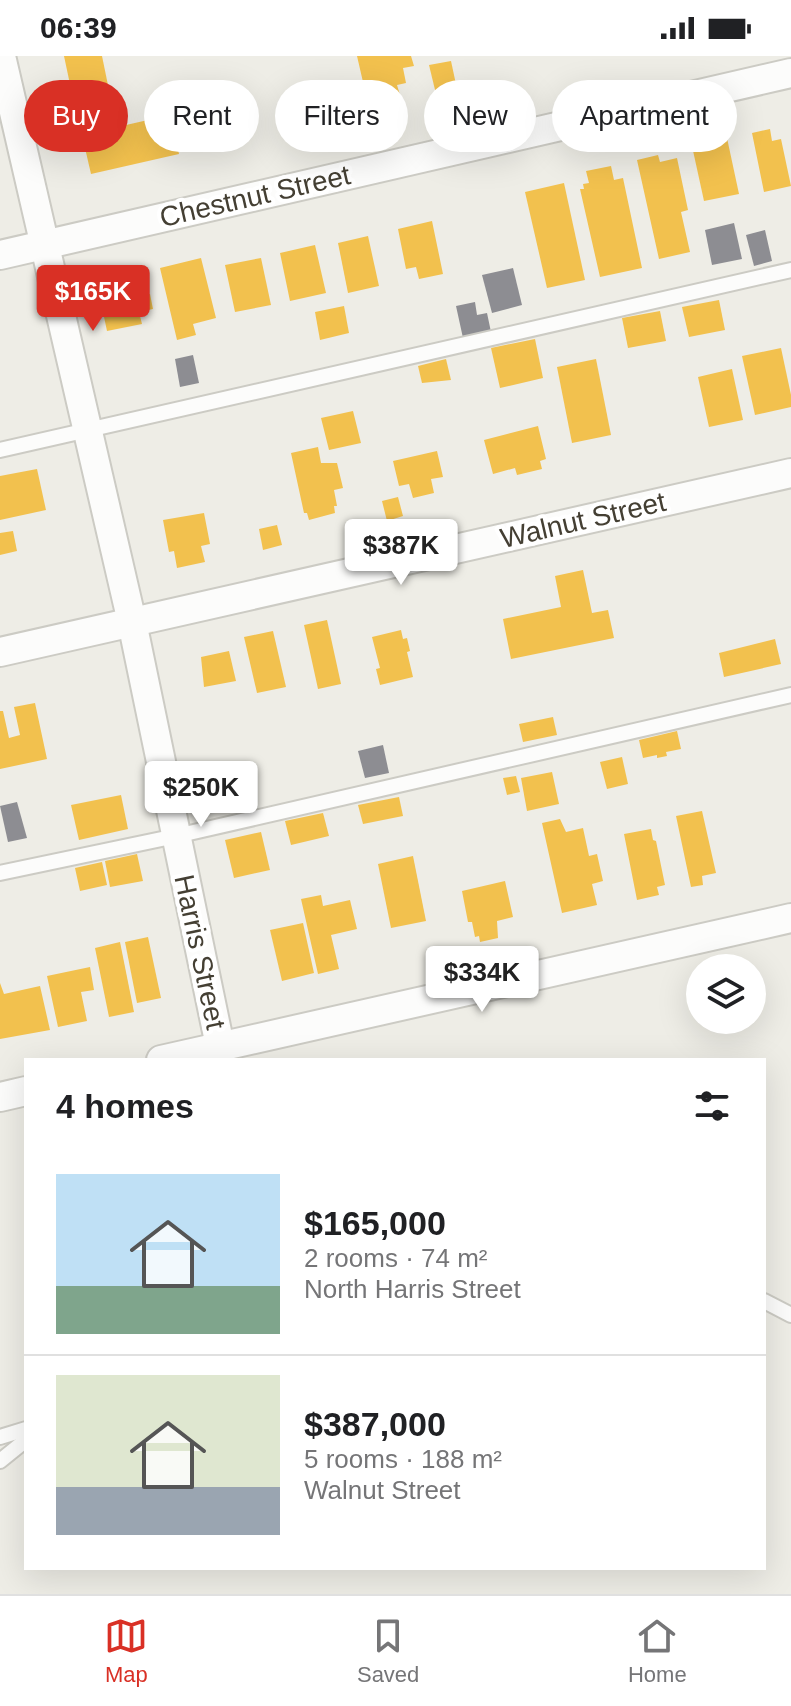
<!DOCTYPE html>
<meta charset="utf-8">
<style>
:root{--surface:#fff;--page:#f2f2f2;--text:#202124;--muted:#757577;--line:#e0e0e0;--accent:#d93025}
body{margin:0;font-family:Arial,sans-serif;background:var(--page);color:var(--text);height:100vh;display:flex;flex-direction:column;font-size:30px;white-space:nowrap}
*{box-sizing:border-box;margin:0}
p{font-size:26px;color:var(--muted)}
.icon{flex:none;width:44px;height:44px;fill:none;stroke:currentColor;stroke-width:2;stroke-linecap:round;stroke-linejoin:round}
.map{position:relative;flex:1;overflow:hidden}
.side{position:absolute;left:24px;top:1002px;width:742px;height:512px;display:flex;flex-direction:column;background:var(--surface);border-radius:0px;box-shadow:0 8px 32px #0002}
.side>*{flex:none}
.guide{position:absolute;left:24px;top:24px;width:744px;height:72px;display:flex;gap:16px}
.fabs{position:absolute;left:686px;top:898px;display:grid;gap:16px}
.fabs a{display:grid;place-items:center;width:80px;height:80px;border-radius:50%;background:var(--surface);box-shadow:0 8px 32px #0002;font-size:40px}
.price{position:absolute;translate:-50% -68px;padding:0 18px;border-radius:8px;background:#fff;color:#222;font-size:26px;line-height:52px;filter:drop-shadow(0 2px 4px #0008)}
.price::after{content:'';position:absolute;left:50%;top:48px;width:24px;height:18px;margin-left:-12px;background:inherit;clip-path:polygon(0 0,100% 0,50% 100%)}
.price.current{background:var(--accent);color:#fff}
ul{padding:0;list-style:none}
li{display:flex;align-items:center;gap:24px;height:200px;padding:0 32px}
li+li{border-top:2px solid var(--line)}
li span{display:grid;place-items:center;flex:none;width:224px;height:160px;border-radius:0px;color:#555}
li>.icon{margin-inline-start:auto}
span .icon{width:96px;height:96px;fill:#fffc;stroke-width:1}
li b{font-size:34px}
h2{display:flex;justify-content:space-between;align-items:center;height:96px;padding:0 32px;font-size:34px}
.pill{padding:0 28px;border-radius:36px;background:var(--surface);box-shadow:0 8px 32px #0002;font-size:28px;line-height:72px}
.pill.current{background:var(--accent);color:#fff}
.status{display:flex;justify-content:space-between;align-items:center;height:56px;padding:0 40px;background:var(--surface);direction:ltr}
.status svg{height:22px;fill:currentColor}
.menu{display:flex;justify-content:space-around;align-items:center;height:112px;border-top:2px solid var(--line);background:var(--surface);font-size:22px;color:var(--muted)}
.menu a{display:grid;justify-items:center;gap:4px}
.menu .current{color:var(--accent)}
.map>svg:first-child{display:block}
.homes{fill:#f2c14e}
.industry{fill:#8d8d92}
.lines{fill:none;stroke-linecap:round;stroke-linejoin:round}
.service-casing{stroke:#cccbc4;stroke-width:18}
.minor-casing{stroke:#cccbc4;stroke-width:32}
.service{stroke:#fcfcfb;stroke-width:14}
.minor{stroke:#fcfcfb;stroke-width:28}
.labels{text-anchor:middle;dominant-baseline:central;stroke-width:8;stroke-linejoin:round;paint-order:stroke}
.street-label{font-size:28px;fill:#443f33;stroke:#fff}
</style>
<div class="status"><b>06:39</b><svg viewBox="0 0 49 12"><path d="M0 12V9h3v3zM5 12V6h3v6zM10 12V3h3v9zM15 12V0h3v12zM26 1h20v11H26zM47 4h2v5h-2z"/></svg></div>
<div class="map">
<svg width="791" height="1538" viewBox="0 0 791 1538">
<rect width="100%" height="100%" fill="#eeede6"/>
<g class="homes">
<polygon points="64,0 102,0 110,39 74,47"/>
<polygon points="357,0 411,0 414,10 403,12 406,27 397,29 400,39 375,45 370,24 363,26"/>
<polygon points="451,5 457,33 436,38 429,9"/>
<polygon points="225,33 236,81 199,89 189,41"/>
<polygon points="348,54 353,77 320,85 315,61"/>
<polygon points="170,59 179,98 91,118 82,79"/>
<polygon points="770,73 772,85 781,83 791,130 764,136 752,77"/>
<polygon points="727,82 739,138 704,145 692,90"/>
<polygon points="658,99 660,106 677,102 688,154 681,156 690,196 659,203 637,104"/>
<polygon points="611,110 614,124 623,122 642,212 600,221 580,133 584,133 583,128 589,127 586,115"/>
<polygon points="564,127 585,224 547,232 525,136"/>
<polygon points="432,165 443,218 419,223 416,211 406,213 398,173"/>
<polygon points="368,180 379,230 348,237 338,187"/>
<polygon points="315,189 326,237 290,245 280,197"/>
<polygon points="201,202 216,262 193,268 196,279 177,284 160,212"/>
<polygon points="261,202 271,249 235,256 225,209"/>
<polygon points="130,216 135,241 150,238 153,253 139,256 142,268 107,275 96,223"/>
<polygon points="719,244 725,274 689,281 682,251"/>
<polygon points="344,250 349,277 320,284 315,256"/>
<polygon points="660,255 666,285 628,292 622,262"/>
<polygon points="535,283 543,322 500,332 491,292"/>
<polygon points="781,292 791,339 791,351 755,359 742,300"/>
<polygon points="446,303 451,324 422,327 418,310"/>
<polygon points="596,303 611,379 572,387 557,311"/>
<polygon points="732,313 743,364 709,371 698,321"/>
<polygon points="353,355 361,387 329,394 321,362"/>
<polygon points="538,370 546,403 540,405 542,413 517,419 515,412 493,418 484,384"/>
<polygon points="318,391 321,407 337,407 343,432 334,434 337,450 334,450 335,457 309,464 307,457 304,457 291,397"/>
<polygon points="437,395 443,421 431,423 434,437 413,442 409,428 399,430 393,405"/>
<polygon points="37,413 46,454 0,464 0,420"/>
<polygon points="398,441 403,460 387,465 382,445"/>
<polygon points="204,457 210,488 201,490 205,506 177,512 174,495 169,496 163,464"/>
<polygon points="277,469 282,489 263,494 259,473"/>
<polygon points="13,475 17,495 0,499 0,477"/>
<polygon points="583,514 592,557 608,554 614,582 511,603 503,563 561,551 555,520"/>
<polygon points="327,564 341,628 318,633 304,569"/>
<polygon points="401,574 403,583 407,582 410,595 407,596 413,621 380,629 376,613 380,612 372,581"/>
<polygon points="273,575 286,631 257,637 244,581"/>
<polygon points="775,583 781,608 724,621 719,597"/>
<polygon points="229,595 236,625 204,631 201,601"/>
<polygon points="35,647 47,703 0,713 0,655 3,655 9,682 20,679 14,651"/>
<polygon points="553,661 557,679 523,686 519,668"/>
<polygon points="677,675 681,693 666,696 667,700 657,702 657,699 643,702 639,684"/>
<polygon points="622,701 628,728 607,733 600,706"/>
<polygon points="552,716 559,748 527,755 521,722"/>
<polygon points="516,720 520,736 507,739 503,722"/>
<polygon points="121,739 128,773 79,784 71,749"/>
<polygon points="399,741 403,760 363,768 358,749"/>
<polygon points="702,755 716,817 702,820 703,829 691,831 676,760"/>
<polygon points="323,757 329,780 291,789 285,765"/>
<polygon points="560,763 566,776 583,772 589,800 597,798 603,825 592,828 597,849 562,857 542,767"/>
<polygon points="651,773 653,784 656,785 665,829 657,831 659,839 637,844 624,778"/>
<polygon points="261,776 270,814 234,822 225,784"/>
<polygon points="137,798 143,825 110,831 105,805"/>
<polygon points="413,800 426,865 391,872 378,808"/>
<polygon points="102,806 107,829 80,835 75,812"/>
<polygon points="505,825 513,861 497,865 498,882 480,886 479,880 475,881 472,866 468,866 462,835"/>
<polygon points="321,839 323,850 350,844 357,873 331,879 339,913 318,918 301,843"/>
<polygon points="303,867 314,917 282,925 270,874"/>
<polygon points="148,881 161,942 137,947 125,886"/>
<polygon points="120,886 134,956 109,961 95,892"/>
<polygon points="90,911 94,934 81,936 87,965 58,971 47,920"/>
<polygon points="0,927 4,938 40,930 50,974 0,983"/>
</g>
<g class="industry">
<polygon points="734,167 742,203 712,209 705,174"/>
<polygon points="765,174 772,205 754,210 746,179"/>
<polygon points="513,212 522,249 492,257 482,219"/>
<polygon points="475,246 477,259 487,257 491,276 463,282 456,250"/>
<polygon points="193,299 199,327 180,331 175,303"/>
<polygon points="383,689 389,717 365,722 358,695"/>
<polygon points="17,746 27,782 8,786 0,750"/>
</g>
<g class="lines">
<g class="service-casing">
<g id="service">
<polyline points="0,394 791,214"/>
<polyline points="0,817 176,780 791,639"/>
<polyline points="764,1245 791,1259"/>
<polyline points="0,1381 26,1373"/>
<polyline points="0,1405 26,1384"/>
</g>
</g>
<g class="minor-casing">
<g id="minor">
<polyline points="1,0 132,566 220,990"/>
<polyline points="0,199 791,17"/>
<polyline points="0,596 791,417"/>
<polyline points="161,1004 791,862"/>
<polyline points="0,1041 26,1035"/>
</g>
</g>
<use href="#service" class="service"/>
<use href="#minor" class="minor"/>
</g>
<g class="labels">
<g class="street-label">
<text transform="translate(255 140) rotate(-13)">Chestnut Street</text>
<text transform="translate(583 464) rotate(-13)">Walnut Street</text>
<text transform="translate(200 896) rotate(78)">Harris Street</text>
</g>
</g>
</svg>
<div class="fabs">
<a><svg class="icon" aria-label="layers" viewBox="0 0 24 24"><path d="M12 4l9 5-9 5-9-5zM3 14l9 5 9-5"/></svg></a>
</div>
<b class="price current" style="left:93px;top:277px">$165K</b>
<b class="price" style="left:401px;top:531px">$387K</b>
<b class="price" style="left:201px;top:773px">$250K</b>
<b class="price" style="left:482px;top:958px">$334K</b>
<div class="guide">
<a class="pill current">Buy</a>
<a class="pill">Rent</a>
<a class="pill">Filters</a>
<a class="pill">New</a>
<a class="pill">Apartment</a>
</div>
<section class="side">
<h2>4 homes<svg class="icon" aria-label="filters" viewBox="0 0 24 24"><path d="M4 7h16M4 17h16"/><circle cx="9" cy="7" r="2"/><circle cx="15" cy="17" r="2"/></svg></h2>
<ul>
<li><span style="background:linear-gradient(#bfe0f5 70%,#7fa58c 0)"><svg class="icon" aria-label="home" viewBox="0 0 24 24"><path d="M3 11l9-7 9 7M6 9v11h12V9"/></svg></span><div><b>$165,000</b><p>2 rooms · 74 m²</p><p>North Harris Street</p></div></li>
<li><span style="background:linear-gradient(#dfe7d0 70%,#9aa5b1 0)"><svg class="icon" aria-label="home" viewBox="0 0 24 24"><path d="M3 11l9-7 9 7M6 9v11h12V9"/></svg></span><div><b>$387,000</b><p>5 rooms · 188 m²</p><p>Walnut Street</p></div></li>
</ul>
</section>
</div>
<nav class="menu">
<a class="current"><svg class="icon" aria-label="map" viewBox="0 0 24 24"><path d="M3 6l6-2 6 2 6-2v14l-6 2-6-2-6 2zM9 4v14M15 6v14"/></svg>Map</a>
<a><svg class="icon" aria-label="saved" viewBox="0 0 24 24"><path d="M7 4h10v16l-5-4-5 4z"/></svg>Saved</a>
<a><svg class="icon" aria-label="home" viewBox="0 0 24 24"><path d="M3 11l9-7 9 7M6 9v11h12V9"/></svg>Home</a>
</nav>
